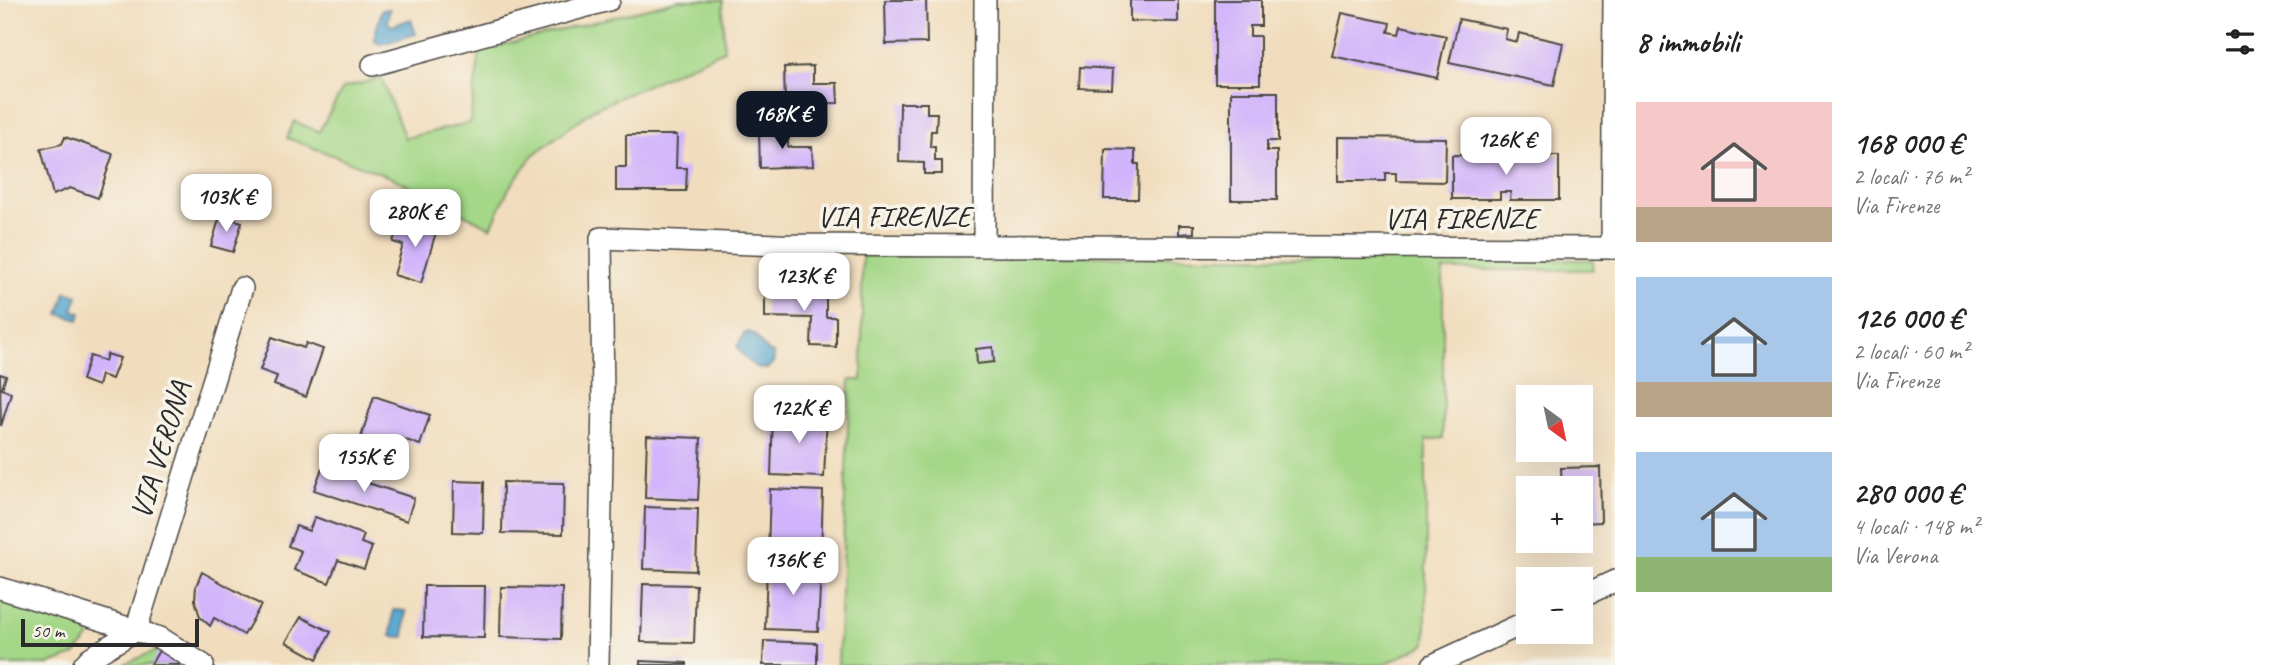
<!DOCTYPE html>
<html lang="it">
<meta charset="utf-8">
<style>
:root{--surface:#fff;--page:#f2f2f2;--text:#222;--muted:#767676;--accent:#111827}
body{margin:0;font-family:Caveat,sans-serif;background:var(--page);color:var(--text);height:100vh;display:flex;flex-direction:column;font-size:26px;white-space:nowrap}
*{box-sizing:border-box;margin:0}
p{font-size:23px;color:var(--muted)}
.icon{flex:none;width:38px;height:38px;fill:none;stroke:currentColor;stroke-width:2;stroke-linecap:round;stroke-linejoin:round}
.map{position:relative;flex:1;overflow:hidden}
.panel{display:flex;flex-direction:column;background:var(--surface);width:665px}
.panel>*{flex:none}
.needle{width:46px;rotate:147deg}
.tools{position:absolute;left:1516px;top:385px;display:grid;gap:14px}
.tools a{display:grid;place-items:center;width:77px;height:77px;border-radius:0px;background:var(--surface);box-shadow:0 7px 28px #0002;font-size:35px}
.scale{position:absolute;left:21px;bottom:18px;width:178px;box-sizing:border-box;padding-left:7px;border:4px solid #2b2b2b;border-top:0;font-size:19px;line-height:24px;white-space:nowrap;color:#2b2b2b;-webkit-text-stroke:5px #f7f3e8;paint-order:stroke}
.price{position:absolute;translate:-50% -60px;padding:0 16px;border-radius:14px;background:#fff;color:#222;font-size:23px;line-height:46px;filter:drop-shadow(0 2px 4px #0008)}
.price::after{content:'';position:absolute;left:50%;top:42px;width:21px;height:16px;margin-left:-10px;background:inherit;clip-path:polygon(0 0,100% 0,50% 100%)}
.price.on{background:var(--accent);color:#fff}
ul{padding:0;list-style:none}
li{display:flex;align-items:center;gap:21px;height:175px;padding:0 21px}
li span{display:grid;place-items:center;flex:none;width:196px;height:140px;border-radius:0px;color:#555}
li>.icon{margin-inline-start:auto}
span .icon{width:84px;height:84px;fill:#fffc;stroke-width:1}
li b{font-size:30px}
h2{display:flex;justify-content:space-between;align-items:center;height:84px;padding:0 21px;font-size:30px}
main{display:flex;flex:1;min-height:0}
.map>svg:first-child{display:block}
.green{fill:#a4d787;stroke:#688159;stroke-width:2}
.water{fill:#54a5ce;stroke:#40687c;stroke-width:2}
.building{fill:#d1b4fb}
.lines{fill:none;stroke-linecap:round;stroke-linejoin:round}
.street-casing{stroke:#494641;stroke-width:24}
.street{stroke:#fff;stroke-width:21}
.labels{text-anchor:middle;dominant-baseline:central;stroke-width:7;stroke-linejoin:round;paint-order:stroke}
.street-label{font-size:30px;fill:#2b2b2b;stroke:#f7f3e8}
</style>
<main>
<div class="map">
<svg width="1615" height="665" viewBox="0 0 1615 665">
<rect width="100%" height="100%" fill="#f7f3e8"/>
<filter id="ink" filterUnits="userSpaceOnUse"><feTurbulence type="fractalNoise" baseFrequency=".0143" numOctaves="2"/><feDisplacementMap in="SourceGraphic" scale="14" xChannelSelector="R" yChannelSelector="G"/><feConvolveMatrix kernelMatrix="1 2 1 2 8 2 1 2 1" color-interpolation-filters="sRGB"/></filter>
<filter id="wash" filterUnits="userSpaceOnUse"><feTurbulence type="fractalNoise" baseFrequency=".00686" numOctaves="4" result="noise"/><feDisplacementMap in="SourceGraphic" scale="28" xChannelSelector="R" yChannelSelector="G"/><feGaussianBlur stdDeviation="1.57" result="paint"/><feColorMatrix in="noise" values="0 0 0 0 0 0 0 0 0 0 0 0 0 0 0 0 0 1.4 0 .05"/><feComposite in="paint" operator="in"/></filter>
<g filter="url(#wash)">
<rect width="100%" height="100%" fill="#f1ddbd"/>
<g class="green">
<polygon points="679,0 723,0 724,50 594,109 533,155 509,188 491,228 395,179 287,138 294,121 319,132 343,88 381,78 405,138 470,123 480,51"/>
<polygon points="996,255 1593,260 1593,270 1443,270 1443,438 1426,440 1426,644 1383,665 838,665 850,380 862,380 862,256"/>
<polygon points="0,598 82,624 90,637 75,655 48,665 0,665"/>
<polygon points="160,649 186,665 125,665 126,663"/>
</g>
<g class="water">
<polygon points="382,9 390,9 387,22 392,26 411,19 416,34 382,44 377,43 374,38"/>
<polygon points="66,292 78,296 73,310 81,313 79,320 59,314"/>
<path d="M749,332C761,336 759,349 774,354V361L767,369C753,370 745,358 737,347L744,334Z"/>
<polygon points="393,610 406,611 404,637 391,636"/>
</g>
<g id="blocks">
<g class="building">
<polygon points="885,0 926,0 927,43 886,44"/>
<polygon points="1130,0 1178,0 1178,22 1130,21"/>
<polygon points="1215,0 1261,0 1261,26 1250,26 1250,36 1260,36 1260,84 1215,84"/>
<polygon points="1342,13 1390,23 1388,32 1399,34 1401,26 1446,36 1437,78 1332,56"/>
<polygon points="1459,19 1507,29 1505,39 1517,42 1519,33 1563,43 1554,85 1449,63"/>
<polygon points="813,66 813,83 837,83 838,103 785,104 784,67"/>
<polygon points="1080,67 1113,69 1112,89 1079,88"/>
<polygon points="1231,92 1278,92 1278,141 1267,141 1267,151 1277,151 1277,200 1231,200"/>
<polygon points="900,103 927,103 927,113 937,113 936,131 931,131 930,147 935,147 935,161 942,161 942,174 924,174 924,163 899,162"/>
<polygon points="788,130 788,147 812,147 813,166 760,168 759,131"/>
<polygon points="626,135 677,135 676,168 687,168 686,191 616,191 616,167 626,167"/>
<polygon points="65,137 113,154 98,198 70,188 53,195 41,149 62,144"/>
<polygon points="1338,137 1446,138 1445,182 1396,181 1396,173 1385,173 1385,181 1338,181"/>
<polygon points="1105,149 1135,150 1135,164 1139,164 1138,199 1104,199"/>
<polygon points="1452,155 1559,156 1559,200 1510,200 1511,192 1500,192 1500,199 1452,199"/>
<polygon points="220,216 242,222 233,252 211,246"/>
<polygon points="421,217 439,222 421,283 394,275 403,245 393,242 398,225 417,230"/>
<polygon points="1179,225 1194,225 1194,233 1179,234"/>
<polygon points="765,291 826,292 826,317 836,317 836,347 811,346 812,318 765,317"/>
<polygon points="272,337 304,348 306,343 323,349 306,397 274,385 277,376 260,370"/>
<polygon points="993,347 994,362 977,364 976,349"/>
<polygon points="107,354 120,358 112,379 101,375 98,386 82,380 90,356 105,361"/>
<polygon points="0,374 6,376 2,389 11,393 1,426"/>
<polygon points="374,396 430,415 420,445 398,437 385,476 363,469 368,454 357,450"/>
<polygon points="773,413 827,414 824,477 771,475"/>
<polygon points="647,436 701,438 698,500 645,498"/>
<polygon points="1600,467 1601,522 1580,523 1580,488 1562,488 1561,468"/>
<polygon points="322,468 414,498 407,521 314,490"/>
<polygon points="454,481 484,482 483,533 453,532"/>
<polygon points="503,482 564,483 563,534 502,533"/>
<polygon points="770,489 823,491 821,556 768,554"/>
<polygon points="645,507 698,509 696,571 643,569"/>
<polygon points="315,517 364,535 361,543 372,547 364,569 338,560 329,583 294,570 301,551 288,546 296,526 309,531"/>
<polygon points="767,564 821,566 818,631 765,629"/>
<polygon points="202,572 261,605 244,635 214,618 210,626 200,617 195,600 196,586"/>
<polygon points="643,584 696,585 694,643 641,642"/>
<polygon points="424,586 485,586 484,638 423,637"/>
<polygon points="501,587 562,588 561,639 500,637"/>
<polygon points="301,617 331,632 317,659 286,642"/>
<polygon points="764,641 817,643 817,665 763,665"/>
<polygon points="160,649 186,665 153,665 151,664"/>
<polygon points="640,661 687,663 687,665 640,665"/>
</g>
</g>
</g>
<g filter="url(#ink)">
<use href="#blocks" fill-opacity="0" stroke="#494641" stroke-width="2"/>
<g class="lines">
<g class="street-casing">
<g id="street">
<polyline points="373,65 609,0"/>
<polyline points="984,246 985,0"/>
<polyline points="1612,248 1614,0"/>
<polyline points="0,588 160,638 203,665"/>
<polyline points="1580,597 1615,581"/>
<polyline points="84,665 90,658 136,630 242,288"/>
<polyline points="598,665 603,399 601,238 778,245 1615,248"/>
<polyline points="1433,665 1528,621"/>
</g>
</g>
<use href="#street" class="street"/>
</g>
</g>
<g class="labels">
<g class="street-label">
<text x="894" y="216">VIA FIRENZE</text>
<text x="1461" y="218">VIA FIRENZE</text>
<text transform="translate(160 450) rotate(-73)">VIA VERONA</text>
</g>
</g>
</svg>
<div class="tools">
<a><svg class="needle" viewBox="-14 -14 28 28"><path d="M0-13l5 13h-10z" fill="#e53935"/><path d="M0 13l5-13h-10z" fill="#767676"/></svg></a>
<a>+</a>
<a>−</a>
</div>
<div class="scale">50 m</div>
<b class="price on" style="left:782px;top:151px">168K €</b>
<b class="price" style="left:1506px;top:177px">126K €</b>
<b class="price" style="left:226px;top:234px">103K €</b>
<b class="price" style="left:415px;top:249px">280K €</b>
<b class="price" style="left:804px;top:313px">123K €</b>
<b class="price" style="left:799px;top:445px">122K €</b>
<b class="price" style="left:364px;top:494px">155K €</b>
<b class="price" style="left:793px;top:597px">136K €</b>
</div>
<section class="panel">
<h2>8 immobili<svg class="icon" aria-label="filters" viewBox="0 0 24 24"><path d="M4 7h16M4 17h16"/><circle cx="9" cy="7" r="2"/><circle cx="15" cy="17" r="2"/></svg></h2>
<ul>
<li><span style="background:linear-gradient(#f6c9c9 75%,#b9a48a 0)"><svg class="icon" aria-label="home" viewBox="0 0 24 24"><path d="M3 11l9-7 9 7M6 9v11h12V9"/></svg></span><div><b>168 000 €</b><p>2 locali · 76 m²</p><p>Via Firenze</p></div></li>
<li><span style="background:linear-gradient(#a9c7e8 75%,#b9a48a 0)"><svg class="icon" aria-label="home" viewBox="0 0 24 24"><path d="M3 11l9-7 9 7M6 9v11h12V9"/></svg></span><div><b>126 000 €</b><p>2 locali · 60 m²</p><p>Via Firenze</p></div></li>
<li><span style="background:linear-gradient(#a9c7e8 75%,#8fb573 0)"><svg class="icon" aria-label="home" viewBox="0 0 24 24"><path d="M3 11l9-7 9 7M6 9v11h12V9"/></svg></span><div><b>280 000 €</b><p>4 locali · 148 m²</p><p>Via Verona</p></div></li>
</ul>
</section>
</main>
